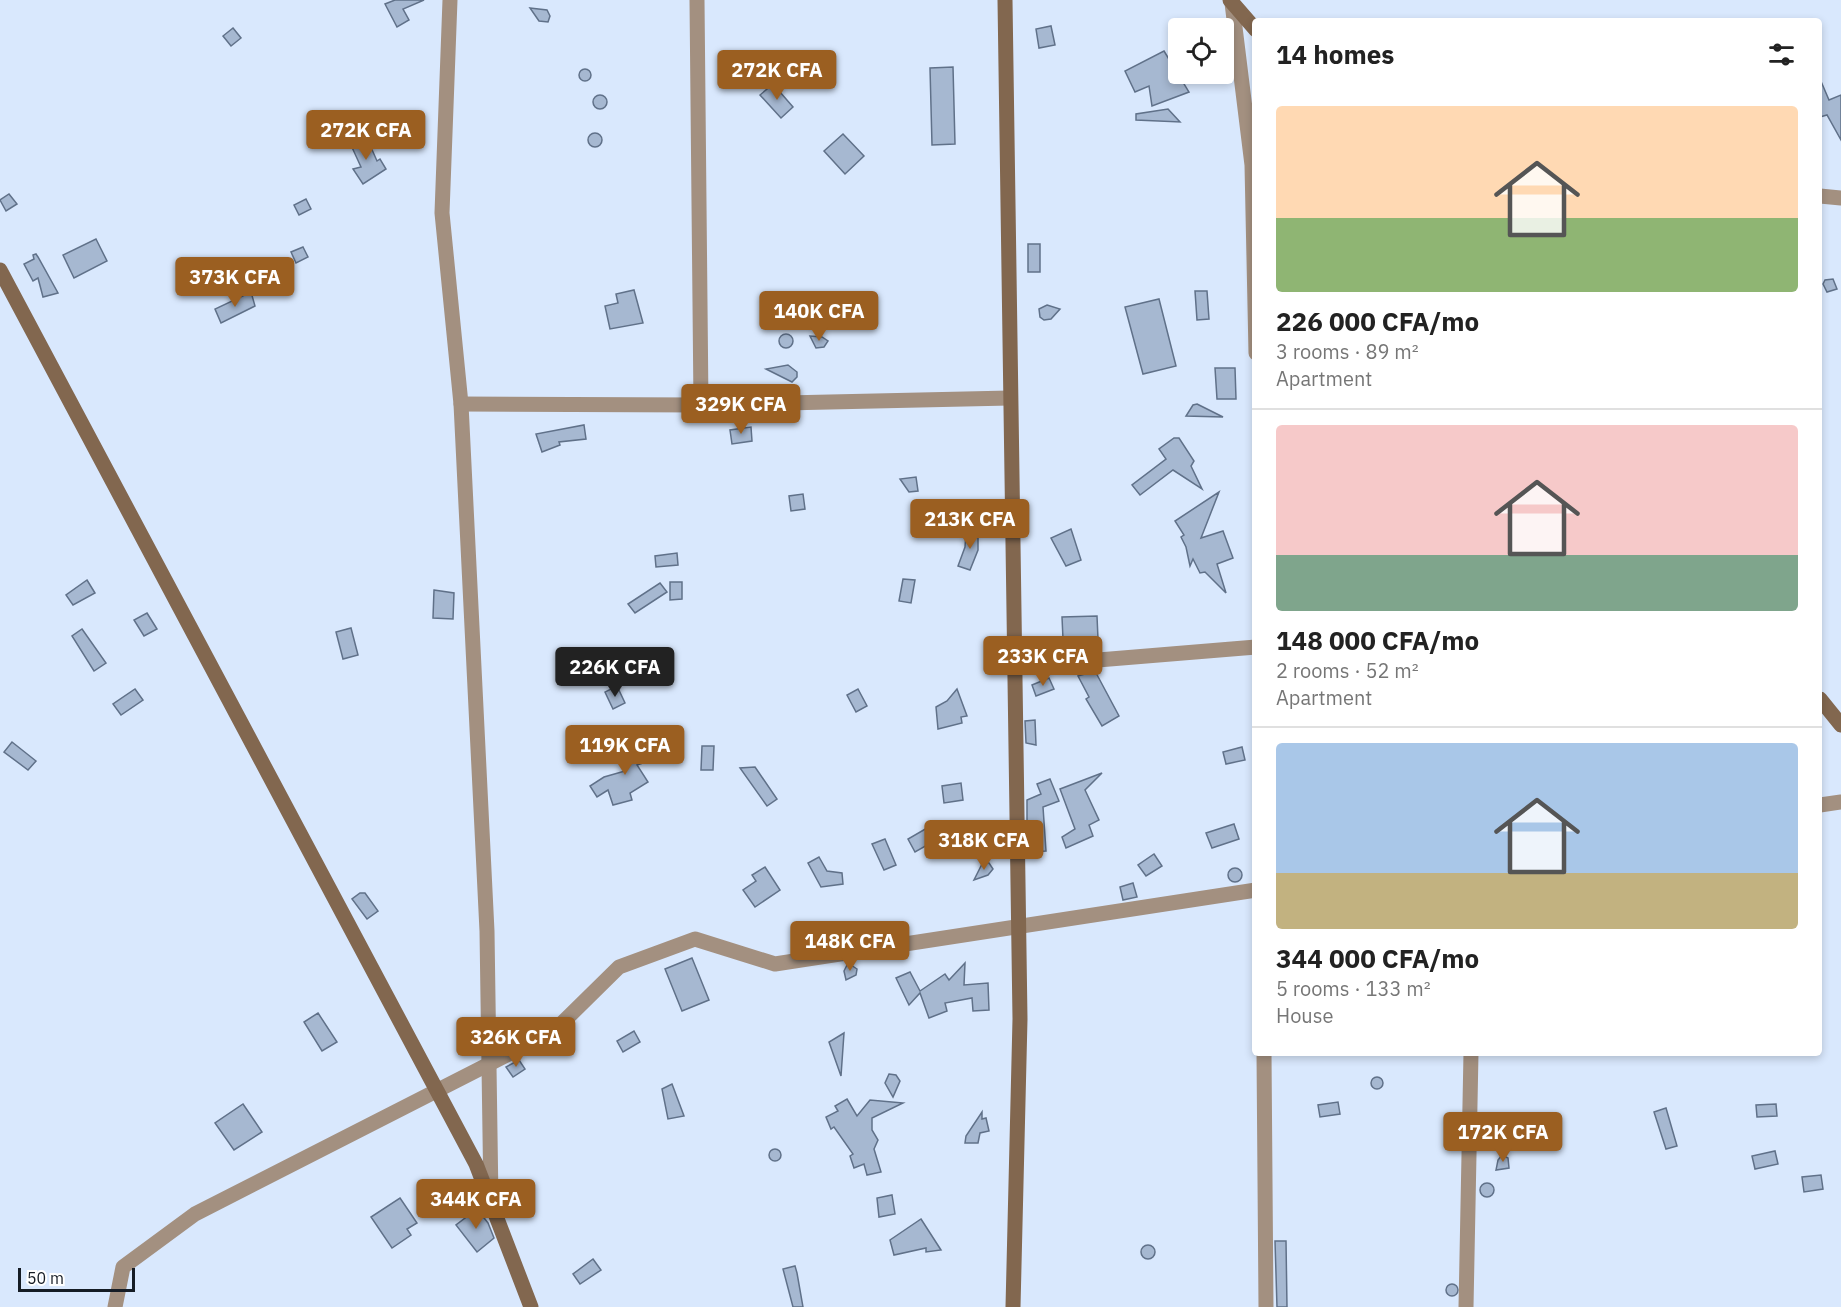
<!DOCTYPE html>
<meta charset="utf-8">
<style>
:root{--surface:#fff;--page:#f2f2f2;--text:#222;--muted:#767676;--line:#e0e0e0;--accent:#9b5f21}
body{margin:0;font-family:"IBM Plex Sans",sans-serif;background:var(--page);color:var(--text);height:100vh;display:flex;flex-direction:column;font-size:22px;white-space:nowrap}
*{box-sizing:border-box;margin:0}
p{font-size:20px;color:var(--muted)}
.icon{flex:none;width:33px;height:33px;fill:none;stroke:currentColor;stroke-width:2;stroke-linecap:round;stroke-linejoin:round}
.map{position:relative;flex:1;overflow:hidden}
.panel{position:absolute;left:1252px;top:18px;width:570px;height:1038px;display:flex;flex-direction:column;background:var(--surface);border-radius:6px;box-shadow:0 3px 9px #0003}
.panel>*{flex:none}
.controls{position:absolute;left:1168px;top:18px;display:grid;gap:12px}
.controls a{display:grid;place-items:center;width:66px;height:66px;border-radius:6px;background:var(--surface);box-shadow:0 3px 9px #0003;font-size:30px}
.scale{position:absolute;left:18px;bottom:15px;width:117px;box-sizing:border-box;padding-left:6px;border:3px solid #151c25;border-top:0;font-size:16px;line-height:21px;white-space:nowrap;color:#151c25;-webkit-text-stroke:4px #fff;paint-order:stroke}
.price{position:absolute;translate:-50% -51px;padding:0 14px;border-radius:6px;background:var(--accent);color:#fff;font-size:20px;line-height:39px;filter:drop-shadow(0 2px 3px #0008)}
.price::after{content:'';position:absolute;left:50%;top:36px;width:18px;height:14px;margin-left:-9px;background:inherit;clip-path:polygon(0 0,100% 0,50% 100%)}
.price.selected{background:#222;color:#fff}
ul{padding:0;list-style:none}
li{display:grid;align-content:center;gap:12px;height:318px;padding:0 24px}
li+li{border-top:2px solid var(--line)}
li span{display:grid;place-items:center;height:186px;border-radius:6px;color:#555}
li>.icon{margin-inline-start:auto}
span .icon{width:108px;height:108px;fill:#fffc;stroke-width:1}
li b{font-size:26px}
h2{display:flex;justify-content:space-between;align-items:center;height:72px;padding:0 24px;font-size:26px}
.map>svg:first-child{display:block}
.building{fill:#a6b8d1;stroke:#607189;stroke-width:1.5}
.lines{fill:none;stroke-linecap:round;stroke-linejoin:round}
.street{stroke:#a39080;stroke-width:15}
.secondary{stroke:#82674f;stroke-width:15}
</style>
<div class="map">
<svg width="1841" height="1307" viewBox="0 0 1841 1307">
<rect width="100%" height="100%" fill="#d9e8fd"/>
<g class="building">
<polygon points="395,0 424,0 403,9 409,20 397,27 385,4"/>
<polygon points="530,8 547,10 550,16 548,22 539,21"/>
<polygon points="1051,26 1055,45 1039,48 1036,29"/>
<polygon points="233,28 241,38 231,46 223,36"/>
<polygon points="1164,51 1189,92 1152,106 1149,86 1135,92 1125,71"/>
<polygon points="953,67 955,144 932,145 930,68"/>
<circle cx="585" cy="75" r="6"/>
<polygon points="1820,79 1829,100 1841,95 1841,140 1827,115 1820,117"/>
<polygon points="773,84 793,107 781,118 760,95"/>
<circle cx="600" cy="102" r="7"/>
<polygon points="1168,109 1180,122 1136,120 1136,114"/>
<circle cx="595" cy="140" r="7"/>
<polygon points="843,134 864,156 845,174 824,151"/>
<polygon points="366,136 377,161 380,159 386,169 363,184 353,169 361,167 350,143"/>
<polygon points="9,194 17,204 6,211 0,200"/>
<polygon points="306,199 311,209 299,215 294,205"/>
<polygon points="96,239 107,261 74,278 63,255"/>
<rect x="1028" y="244" width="12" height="28"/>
<polygon points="303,247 308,257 296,263 291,252"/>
<polygon points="36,254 38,257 58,293 43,297 38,278 33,281 24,264 34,259 33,255"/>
<polygon points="1833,279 1837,289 1827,292 1823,284 1825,280"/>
<polygon points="634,290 643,323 610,329 605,306 618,303 616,294"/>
<polygon points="1195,291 1207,291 1209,319 1197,320"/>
<polygon points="251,292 255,306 221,323 215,309"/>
<polygon points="1159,299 1176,366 1143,374 1125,307"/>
<polygon points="1047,305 1060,309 1051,319 1044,320 1040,317 1039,309"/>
<circle cx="786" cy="341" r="7"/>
<polygon points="810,336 822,337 828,341 824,347 816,348"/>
<polygon points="788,365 797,372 797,377 792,382 766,369"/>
<polygon points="1215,368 1235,368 1236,399 1217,399"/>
<polygon points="1197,404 1223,417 1186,416 1193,405"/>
<polygon points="584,425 586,439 559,442 560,445 542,452 536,434"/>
<polygon points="751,427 752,441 732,444 730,430"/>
<polygon points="1174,438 1179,438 1194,461 1191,466 1202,489 1173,470 1140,495 1132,485 1166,459 1159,449"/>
<polygon points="916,477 918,491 909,492 900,479"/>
<polygon points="1219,492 1201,538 1223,531 1233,558 1217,564 1226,593 1205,572 1200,573 1193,559 1190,566 1186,547 1181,537 1184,535 1175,521"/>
<polygon points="803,494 805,509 791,511 789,496"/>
<polygon points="984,505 985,519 969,520 968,506"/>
<polygon points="1071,529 1081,560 1066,566 1051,538"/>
<polygon points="966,532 978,532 978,550 970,570 958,566 965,547"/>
<polygon points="677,553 678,565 656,567 655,556"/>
<polygon points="903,579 915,580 911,603 899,601"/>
<polygon points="87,580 95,593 73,605 66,595"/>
<polygon points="670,582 682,582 682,599 670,600"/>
<polygon points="660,583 667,592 635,613 628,604"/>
<polygon points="434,590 454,593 453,619 433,618"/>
<polygon points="147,613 157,629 144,636 134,620"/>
<polygon points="1097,616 1098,639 1063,639 1062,617"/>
<polygon points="351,628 358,655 343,659 336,632"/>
<polygon points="82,629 106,663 94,671 72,636"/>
<polygon points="1095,671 1119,716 1102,726 1086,699 1089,697 1078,676"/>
<polygon points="1049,678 1054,689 1036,696 1032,685"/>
<polygon points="617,686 625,703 613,709 605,692"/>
<polygon points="135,689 143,700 121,715 113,704"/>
<polygon points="858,689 867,706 856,712 847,695"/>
<polygon points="957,689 967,716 961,717 962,723 938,729 936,707 947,701"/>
<polygon points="1035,720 1036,745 1026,743 1025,721"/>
<polygon points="12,742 36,761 28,770 4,752"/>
<polygon points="646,744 652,760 637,765 648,782 630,793 632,800 613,805 608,790 597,797 590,786 604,777 625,771 619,753"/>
<polygon points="702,746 714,746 713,770 701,770"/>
<polygon points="1242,747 1245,760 1226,764 1223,752"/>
<polygon points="755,767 777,799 767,806 740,768"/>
<polygon points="1102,773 1085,790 1099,820 1089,825 1093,836 1066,848 1062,837 1075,829 1060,789"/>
<polygon points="1050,779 1059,801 1043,807 1046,851 1027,852 1027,800 1041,794 1037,784"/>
<polygon points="961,783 963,800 944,803 942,786"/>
<polygon points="934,824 938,839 915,852 908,839"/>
<polygon points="1234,824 1239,839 1212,848 1206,833"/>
<polygon points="885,839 896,865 884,870 872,844"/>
<polygon points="1154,854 1162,866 1146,876 1138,865"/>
<polygon points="819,857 827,871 842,873 843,884 821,887 808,863"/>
<polygon points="983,862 989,863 993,869 988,875 974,880"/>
<polygon points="765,867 780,890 755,907 743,890 756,881 752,875"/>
<circle cx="1235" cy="875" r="7"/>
<polygon points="1133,883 1137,897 1123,900 1120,887"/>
<polygon points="360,893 365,893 378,911 367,919 352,899"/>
<polygon points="692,958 709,1000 682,1011 665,969"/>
<polygon points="848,963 857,969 856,975 846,980 844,971"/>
<polygon points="965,963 964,985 988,983 989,1010 973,1011 972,998 945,1003 947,1011 929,1018 920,993 909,1005 896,978 910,972 920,991 945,974 949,980"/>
<polygon points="318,1013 337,1042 322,1051 304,1022"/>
<polygon points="634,1031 640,1042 623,1052 617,1041"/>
<polygon points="844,1033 841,1076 829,1042"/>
<polygon points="519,1060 525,1069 513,1077 506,1067"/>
<polygon points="889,1074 896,1075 900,1081 893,1097 885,1083"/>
<circle cx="1377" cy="1083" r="6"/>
<polygon points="672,1084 684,1116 668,1119 662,1089"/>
<polygon points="847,1099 857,1116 870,1100 903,1103 872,1118 872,1130 878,1140 874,1149 881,1172 867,1175 864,1164 854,1168 850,1156 853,1154 834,1127 831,1129 826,1117 838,1111 835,1106"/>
<polygon points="1338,1102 1340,1114 1320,1117 1318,1105"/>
<polygon points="243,1104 262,1132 234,1150 215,1123"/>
<polygon points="1776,1104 1777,1116 1757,1117 1756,1105"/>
<polygon points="1666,1108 1677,1146 1666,1149 1654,1112"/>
<polygon points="982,1112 982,1119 986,1118 989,1131 980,1133 978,1143 965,1143 966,1136"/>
<circle cx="775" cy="1155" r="6"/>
<polygon points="1775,1151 1778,1164 1755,1169 1752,1156"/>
<polygon points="1502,1155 1508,1158 1509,1168 1496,1170 1498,1160"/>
<polygon points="1821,1175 1823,1189 1804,1192 1802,1177"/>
<circle cx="1487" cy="1190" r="7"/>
<polygon points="892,1195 895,1214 879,1217 877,1198"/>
<polygon points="400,1198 417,1223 407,1229 411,1235 392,1248 371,1217"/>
<polygon points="477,1209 488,1223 494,1238 477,1252 456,1225"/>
<polygon points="921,1219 941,1250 926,1252 926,1248 894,1255 890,1240"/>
<polygon points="1275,1241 1286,1241 1287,1307 1277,1307"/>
<circle cx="1148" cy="1252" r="7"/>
<polygon points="593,1259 601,1270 580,1284 573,1274"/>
<polygon points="795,1266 797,1273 803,1307 793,1307 783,1269"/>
<circle cx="1452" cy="1290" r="6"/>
</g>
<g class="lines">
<g class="street">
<polyline points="450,0 442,213 461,404 487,931 491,1201"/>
<polyline points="697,0 701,405"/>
<polyline points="1232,3 1252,165 1256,353"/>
<polyline points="1820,196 1841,198"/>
<polyline points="461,404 701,405 1010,398"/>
<polyline points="1014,667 1256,647"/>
<polyline points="1820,805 1841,802"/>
<polyline points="1264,1053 1266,1307"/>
<polyline points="115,1307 123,1267 195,1214 554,1031 619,967 695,939 775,964 1256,890"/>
<polyline points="1466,1307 1471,1053"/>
</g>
<g class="secondary">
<polyline points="1005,0 1020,1019 1013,1307"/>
<polyline points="1230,0 1256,30"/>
<polyline points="0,270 476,1164 531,1307"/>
<polyline points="1820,699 1841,725"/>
</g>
</g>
</svg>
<div class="controls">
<a><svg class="icon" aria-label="locate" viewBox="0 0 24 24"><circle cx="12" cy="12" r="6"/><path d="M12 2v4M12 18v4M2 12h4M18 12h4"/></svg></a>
</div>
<div class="scale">50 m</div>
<b class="price" style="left:777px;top:101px">272K CFA</b>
<b class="price" style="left:366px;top:161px">272K CFA</b>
<b class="price" style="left:235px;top:308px">373K CFA</b>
<b class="price" style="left:819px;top:342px">140K CFA</b>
<b class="price" style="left:741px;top:435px">329K CFA</b>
<b class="price" style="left:970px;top:550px">213K CFA</b>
<b class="price" style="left:1043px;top:687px">233K CFA</b>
<b class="price selected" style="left:615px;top:698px">226K CFA</b>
<b class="price" style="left:625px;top:776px">119K CFA</b>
<b class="price" style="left:984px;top:871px">318K CFA</b>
<b class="price" style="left:850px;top:972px">148K CFA</b>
<b class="price" style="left:516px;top:1068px">326K CFA</b>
<b class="price" style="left:1503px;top:1163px">172K CFA</b>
<b class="price" style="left:476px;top:1230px">344K CFA</b>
<section class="panel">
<h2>14 homes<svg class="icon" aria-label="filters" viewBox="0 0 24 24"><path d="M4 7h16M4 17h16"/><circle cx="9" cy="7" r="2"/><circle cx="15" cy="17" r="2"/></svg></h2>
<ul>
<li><span style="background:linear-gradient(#ffd9b3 60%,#8fb573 0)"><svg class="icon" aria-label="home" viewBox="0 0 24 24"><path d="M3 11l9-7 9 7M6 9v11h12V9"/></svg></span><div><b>226 000 CFA/mo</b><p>3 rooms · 89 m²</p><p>Apartment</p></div></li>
<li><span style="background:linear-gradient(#f6c9c9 70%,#7fa58c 0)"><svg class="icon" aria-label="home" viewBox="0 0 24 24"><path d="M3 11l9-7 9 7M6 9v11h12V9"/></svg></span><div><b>148 000 CFA/mo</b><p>2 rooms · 52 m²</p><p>Apartment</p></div></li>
<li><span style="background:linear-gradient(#a9c7e8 70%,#c2b280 0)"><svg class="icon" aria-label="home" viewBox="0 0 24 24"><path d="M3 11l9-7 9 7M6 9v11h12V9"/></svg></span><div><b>344 000 CFA/mo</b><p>5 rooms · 133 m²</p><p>House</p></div></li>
</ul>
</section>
</div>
